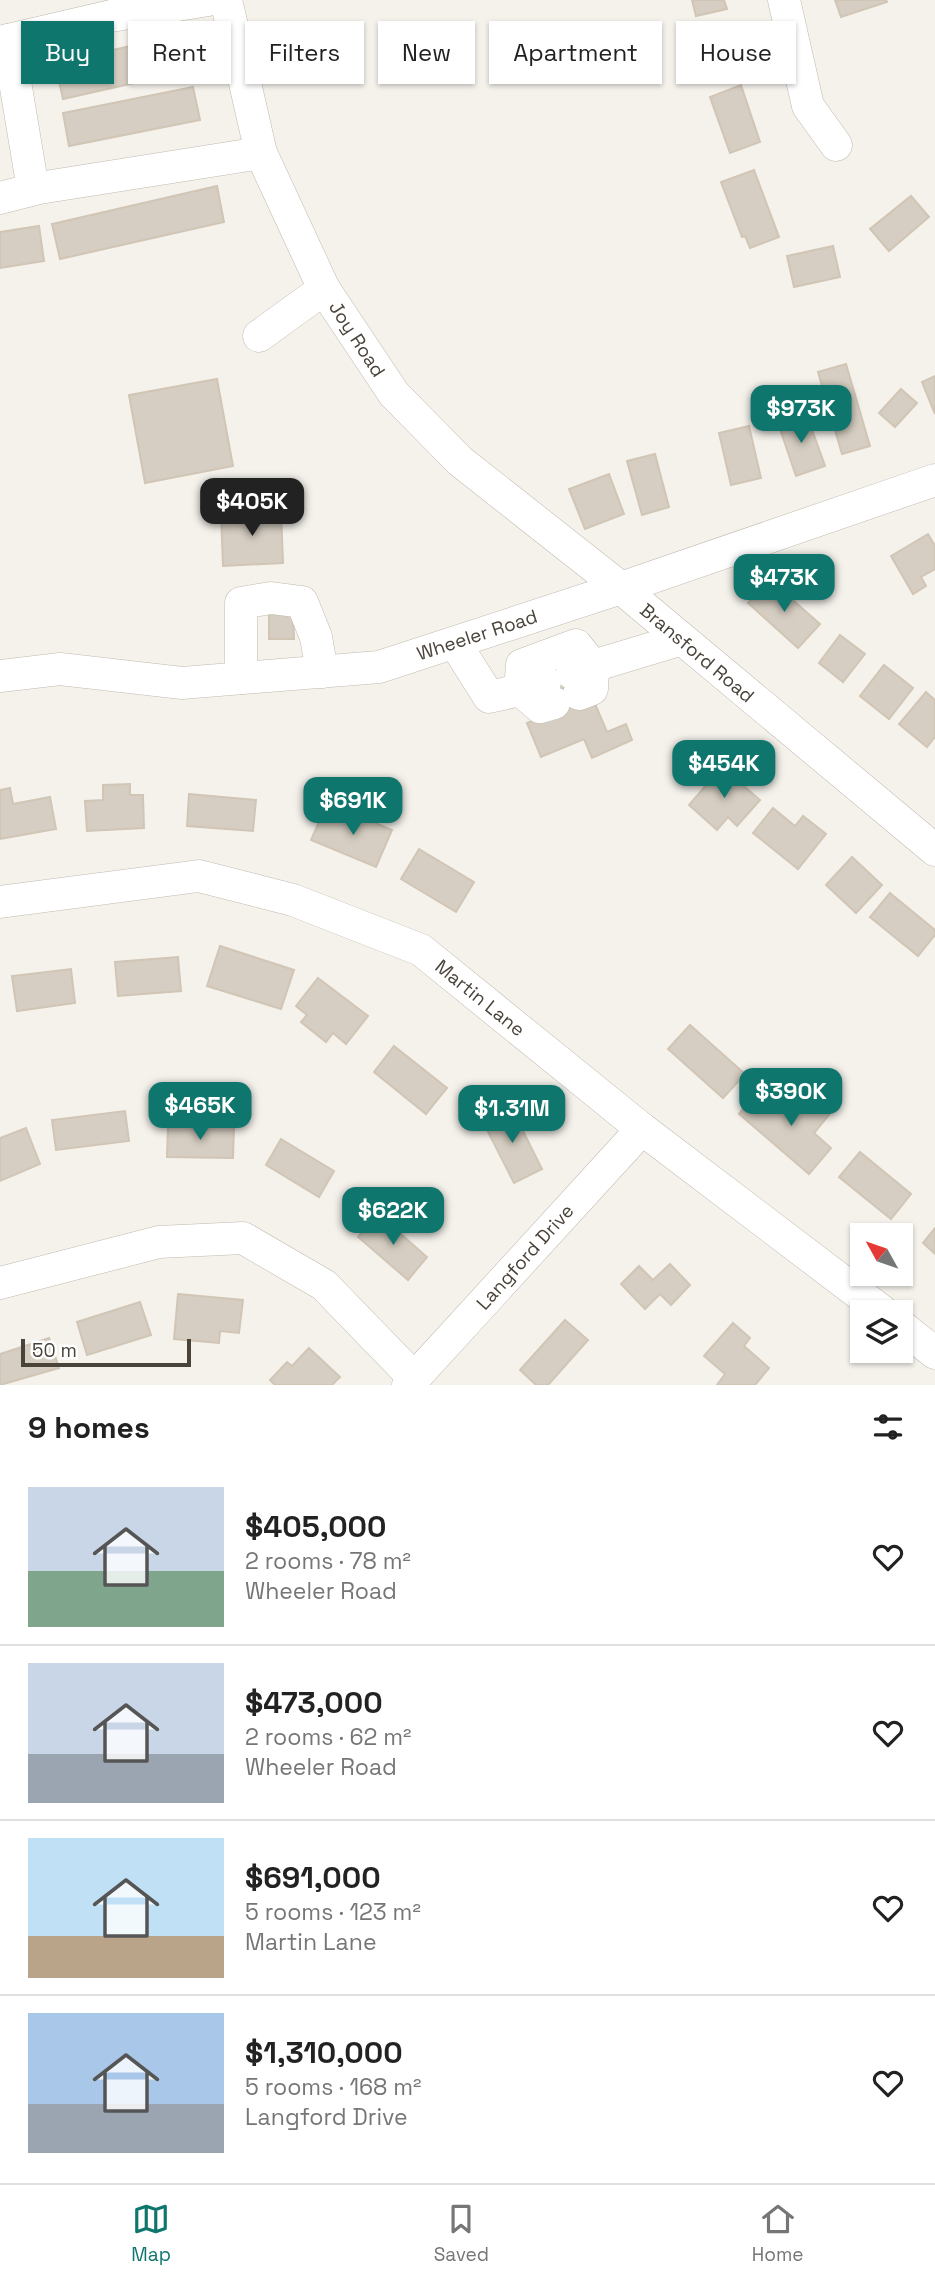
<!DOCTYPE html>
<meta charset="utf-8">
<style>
:root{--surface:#fff;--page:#f2f2f2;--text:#222;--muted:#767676;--line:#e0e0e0;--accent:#0f766e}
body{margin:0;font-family:"Space Grotesk",sans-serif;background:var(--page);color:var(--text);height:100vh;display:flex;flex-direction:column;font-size:26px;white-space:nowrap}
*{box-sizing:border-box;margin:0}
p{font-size:23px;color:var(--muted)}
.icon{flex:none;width:38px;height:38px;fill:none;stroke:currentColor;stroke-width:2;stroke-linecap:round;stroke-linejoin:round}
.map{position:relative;height:1385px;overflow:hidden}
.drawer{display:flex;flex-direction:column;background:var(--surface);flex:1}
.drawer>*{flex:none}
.hud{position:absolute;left:21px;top:21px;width:894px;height:63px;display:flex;gap:14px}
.needle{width:46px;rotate:310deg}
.buttons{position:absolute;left:850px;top:1223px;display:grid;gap:14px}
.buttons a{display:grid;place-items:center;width:63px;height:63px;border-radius:0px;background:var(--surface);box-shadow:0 2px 5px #0004;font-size:35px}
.scale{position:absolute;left:21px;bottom:18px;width:170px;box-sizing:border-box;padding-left:7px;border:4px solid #4a433a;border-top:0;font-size:19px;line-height:24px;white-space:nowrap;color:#4a433a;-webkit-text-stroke:5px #fff;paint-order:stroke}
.price{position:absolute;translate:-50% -60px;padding:0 16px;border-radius:14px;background:var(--accent);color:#fff;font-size:23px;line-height:46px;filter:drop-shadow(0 2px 4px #0008)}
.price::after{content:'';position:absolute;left:50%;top:42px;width:21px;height:16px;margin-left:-10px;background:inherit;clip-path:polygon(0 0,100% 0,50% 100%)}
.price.selected{background:#222;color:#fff}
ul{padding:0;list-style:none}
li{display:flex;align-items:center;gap:21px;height:175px;padding:0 28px}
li+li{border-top:2px solid var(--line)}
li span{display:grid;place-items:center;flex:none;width:196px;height:140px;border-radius:0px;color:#555}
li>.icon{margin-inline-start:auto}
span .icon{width:84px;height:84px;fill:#fffc;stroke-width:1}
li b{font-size:30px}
h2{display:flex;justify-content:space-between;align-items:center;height:84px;padding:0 28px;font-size:30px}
.tag{padding:0 24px;border-radius:0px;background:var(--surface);box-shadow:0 2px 5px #0004;font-size:24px;line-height:63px}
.tag.selected{background:var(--accent);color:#fff}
.tab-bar{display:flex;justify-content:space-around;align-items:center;height:98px;border-top:2px solid var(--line);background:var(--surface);font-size:19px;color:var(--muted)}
.tab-bar a{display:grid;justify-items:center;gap:4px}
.tab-bar .selected{color:var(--accent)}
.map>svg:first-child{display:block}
.building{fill:#d6cec2;stroke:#d1c5b5;stroke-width:2}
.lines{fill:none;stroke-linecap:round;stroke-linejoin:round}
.minor-casing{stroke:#c1baaf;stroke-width:33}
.minor{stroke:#fff;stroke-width:32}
.labels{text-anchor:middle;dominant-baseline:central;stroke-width:5;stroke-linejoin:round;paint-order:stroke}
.street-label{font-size:19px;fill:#4a433a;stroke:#fff}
</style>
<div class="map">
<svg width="935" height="1385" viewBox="0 0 935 1385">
<rect width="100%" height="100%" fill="#f5f2ec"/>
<g class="building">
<polygon points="692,0 724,0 727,9 696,16"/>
<polygon points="835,0 886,0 887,2 841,17"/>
<polygon points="732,23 739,76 708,81 701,28"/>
<polygon points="184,34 192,70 63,99 55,63"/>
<polygon points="741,85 760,142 730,153 710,97"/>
<polygon points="193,87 200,120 69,146 63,113"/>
<polygon points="754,170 779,237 750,248 745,236 742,237 721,182"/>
<polygon points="217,186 224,222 60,259 52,224"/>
<polygon points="911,196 929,217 889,251 870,229"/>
<polygon points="39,226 44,261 0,268 0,232"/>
<polygon points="833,246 840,277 794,287 787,256"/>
<polygon points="846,364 870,446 842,454 818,372"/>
<polygon points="935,376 935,414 922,382"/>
<polygon points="217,379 233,466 145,483 129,395"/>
<polygon points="901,389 917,403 895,427 879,413"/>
<polygon points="806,413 825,466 796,476 778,423"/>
<polygon points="749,426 761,478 731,485 719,433"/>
<polygon points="655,454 669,507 642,515 627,461"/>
<polygon points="609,474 624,514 585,529 569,489"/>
<polygon points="281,511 283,563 223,566 221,514"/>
<polygon points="928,534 935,546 935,569 921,577 926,586 913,594 891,556"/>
<polygon points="769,579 820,624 798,648 748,603"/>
<polygon points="269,614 293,614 294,639 269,639"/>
<polygon points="840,635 865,654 843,682 819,663"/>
<polygon points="562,653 593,699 607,732 626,724 632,740 592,758 584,739 541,757 527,723 557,710 537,663"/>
<polygon points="884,665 913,688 889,719 860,696"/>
<polygon points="926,692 935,700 935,737 927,747 899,724"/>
<polygon points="722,767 760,800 737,826 728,817 717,830 689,805"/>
<polygon points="130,784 130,795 143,795 144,828 87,831 85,801 103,800 103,785"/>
<polygon points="10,788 13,804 50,797 56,829 0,839 0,790"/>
<polygon points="189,794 256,800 253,831 187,826"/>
<polygon points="773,808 795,826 803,816 826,834 798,869 753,833"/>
<polygon points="345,810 392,830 376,867 311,840 323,813 341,820"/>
<polygon points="419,849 474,882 456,912 401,879"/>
<polygon points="852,857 882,885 856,913 826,885"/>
<polygon points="890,893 935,930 935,935 918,956 870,917"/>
<polygon points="220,946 294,970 281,1009 207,986"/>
<polygon points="178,957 181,991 118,996 115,962"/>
<polygon points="71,969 75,1003 17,1011 12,976"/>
<polygon points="318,978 368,1016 346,1044 333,1033 326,1042 301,1022 307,1015 296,1006"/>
<polygon points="690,1025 745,1074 723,1098 668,1049"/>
<polygon points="394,1046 447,1088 426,1114 374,1072"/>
<polygon points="757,1092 781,1112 794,1097 808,1109 817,1098 832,1111 814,1133 831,1148 809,1174 739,1114"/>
<polygon points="511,1107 542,1169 514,1183 483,1122"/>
<polygon points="125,1111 129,1141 56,1150 52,1120"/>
<polygon points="168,1126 234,1127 233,1158 167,1157"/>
<polygon points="26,1128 40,1164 0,1181 0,1138"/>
<polygon points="281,1139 334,1171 319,1197 266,1165"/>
<polygon points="860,1152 911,1194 891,1219 839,1177"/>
<polygon points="378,1214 427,1257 408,1280 358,1237"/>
<polygon points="935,1228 935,1254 923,1243"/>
<polygon points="670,1264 690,1285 671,1305 660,1294 645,1309 621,1284 639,1266 653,1280"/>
<polygon points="178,1294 243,1300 239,1333 220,1331 219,1343 174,1339"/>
<polygon points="140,1302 151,1335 87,1355 77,1322"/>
<polygon points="565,1320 588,1340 548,1385 536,1385 520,1370"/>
<polygon points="733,1323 750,1338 744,1346 769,1368 755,1385 717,1385 725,1374 704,1356"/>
<polygon points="49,1338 59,1368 0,1385 0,1354"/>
<polygon points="309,1348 340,1377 332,1385 275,1385 270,1380 287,1362 292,1366"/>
</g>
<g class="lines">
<g class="minor-casing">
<g id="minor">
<polyline points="226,0 261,153 324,289 394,394 460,461 621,588 935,850"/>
<polyline points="784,0 808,106 836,145"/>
<polyline points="8,40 33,189"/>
<polyline points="0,42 111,16 208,0"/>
<polyline points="0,198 39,188 261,153"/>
<polyline points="259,336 324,289"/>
<polyline points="455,643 489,697 520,690 522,665 576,645 593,666 679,640"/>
<polyline points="572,673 593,666 592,689 579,694"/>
<polyline points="0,676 60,669 182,683 379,667 621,588 935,480"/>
<polyline points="241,678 241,603 271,598 302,602 316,637 322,672"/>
<polyline points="545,682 520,690 540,707 554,703"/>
<polyline points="0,902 199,876 293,900 421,950 642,1129 883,1312"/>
<polyline points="0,1283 159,1242 243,1238 324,1285 415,1379"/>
<polyline points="901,1326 935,1353"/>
<polyline points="408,1385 642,1129"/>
</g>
</g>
<use href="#minor" class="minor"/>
</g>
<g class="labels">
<g class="street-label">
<text transform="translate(357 339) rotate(57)">Joy Road</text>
<text transform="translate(477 635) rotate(-18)">Wheeler Road</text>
<text transform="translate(697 653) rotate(40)">Bransford Road</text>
<text transform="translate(480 998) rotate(39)">Martin Lane</text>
<text transform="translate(525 1257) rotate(-48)">Langford Drive</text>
</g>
</g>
</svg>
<div class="buttons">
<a><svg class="needle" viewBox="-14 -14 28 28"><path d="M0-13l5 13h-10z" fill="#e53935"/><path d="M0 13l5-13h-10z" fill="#767676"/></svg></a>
<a><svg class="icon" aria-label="layers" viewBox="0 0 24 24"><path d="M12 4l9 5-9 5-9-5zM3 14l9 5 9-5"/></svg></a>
</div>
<div class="scale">50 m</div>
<b class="price" style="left:801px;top:445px">$973K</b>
<b class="price selected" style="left:252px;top:538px">$405K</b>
<b class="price" style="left:784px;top:614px">$473K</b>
<b class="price" style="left:724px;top:800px">$454K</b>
<b class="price" style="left:353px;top:837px">$691K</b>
<b class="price" style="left:791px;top:1128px">$390K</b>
<b class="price" style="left:200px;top:1142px">$465K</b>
<b class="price" style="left:512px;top:1145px">$1.31M</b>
<b class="price" style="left:393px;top:1247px">$622K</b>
<div class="hud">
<a class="tag selected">Buy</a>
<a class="tag">Rent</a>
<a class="tag">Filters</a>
<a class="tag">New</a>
<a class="tag">Apartment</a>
<a class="tag">House</a>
</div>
</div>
<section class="drawer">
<h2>9 homes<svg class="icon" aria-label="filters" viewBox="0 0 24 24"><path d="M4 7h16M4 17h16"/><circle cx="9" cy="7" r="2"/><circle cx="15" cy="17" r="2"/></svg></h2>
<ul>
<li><span style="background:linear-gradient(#c9d6e8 60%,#7fa58c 0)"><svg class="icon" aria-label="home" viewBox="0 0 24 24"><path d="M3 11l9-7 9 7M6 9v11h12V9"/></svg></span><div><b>$405,000</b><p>2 rooms · 78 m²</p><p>Wheeler Road</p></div><svg class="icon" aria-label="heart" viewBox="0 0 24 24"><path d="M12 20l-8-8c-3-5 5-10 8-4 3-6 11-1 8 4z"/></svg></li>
<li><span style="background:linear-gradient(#c9d6e8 65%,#9aa5b1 0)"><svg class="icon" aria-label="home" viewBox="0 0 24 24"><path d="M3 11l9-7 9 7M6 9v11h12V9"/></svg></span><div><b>$473,000</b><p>2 rooms · 62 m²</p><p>Wheeler Road</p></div><svg class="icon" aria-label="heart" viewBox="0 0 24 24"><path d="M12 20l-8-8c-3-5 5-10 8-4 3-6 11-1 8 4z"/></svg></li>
<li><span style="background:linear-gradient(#bfe0f5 70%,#b9a48a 0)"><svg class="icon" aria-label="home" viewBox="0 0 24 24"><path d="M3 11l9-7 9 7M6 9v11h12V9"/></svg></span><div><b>$691,000</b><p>5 rooms · 123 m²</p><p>Martin Lane</p></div><svg class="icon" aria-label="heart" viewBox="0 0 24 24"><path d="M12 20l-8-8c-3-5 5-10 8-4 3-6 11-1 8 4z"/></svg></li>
<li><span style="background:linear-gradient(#a9c7e8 65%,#9aa5b1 0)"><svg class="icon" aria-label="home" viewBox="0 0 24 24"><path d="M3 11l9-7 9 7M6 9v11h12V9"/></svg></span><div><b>$1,310,000</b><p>5 rooms · 168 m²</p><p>Langford Drive</p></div><svg class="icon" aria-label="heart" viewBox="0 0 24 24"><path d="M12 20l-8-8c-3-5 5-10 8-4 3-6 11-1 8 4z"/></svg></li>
</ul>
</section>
<nav class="tab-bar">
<a class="selected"><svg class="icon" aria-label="map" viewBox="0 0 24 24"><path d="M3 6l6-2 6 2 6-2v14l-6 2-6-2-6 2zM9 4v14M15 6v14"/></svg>Map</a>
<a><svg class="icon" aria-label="saved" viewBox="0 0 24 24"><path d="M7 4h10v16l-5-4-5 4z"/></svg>Saved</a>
<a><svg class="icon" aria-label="home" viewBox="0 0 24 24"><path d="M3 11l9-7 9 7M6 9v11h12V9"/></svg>Home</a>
</nav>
